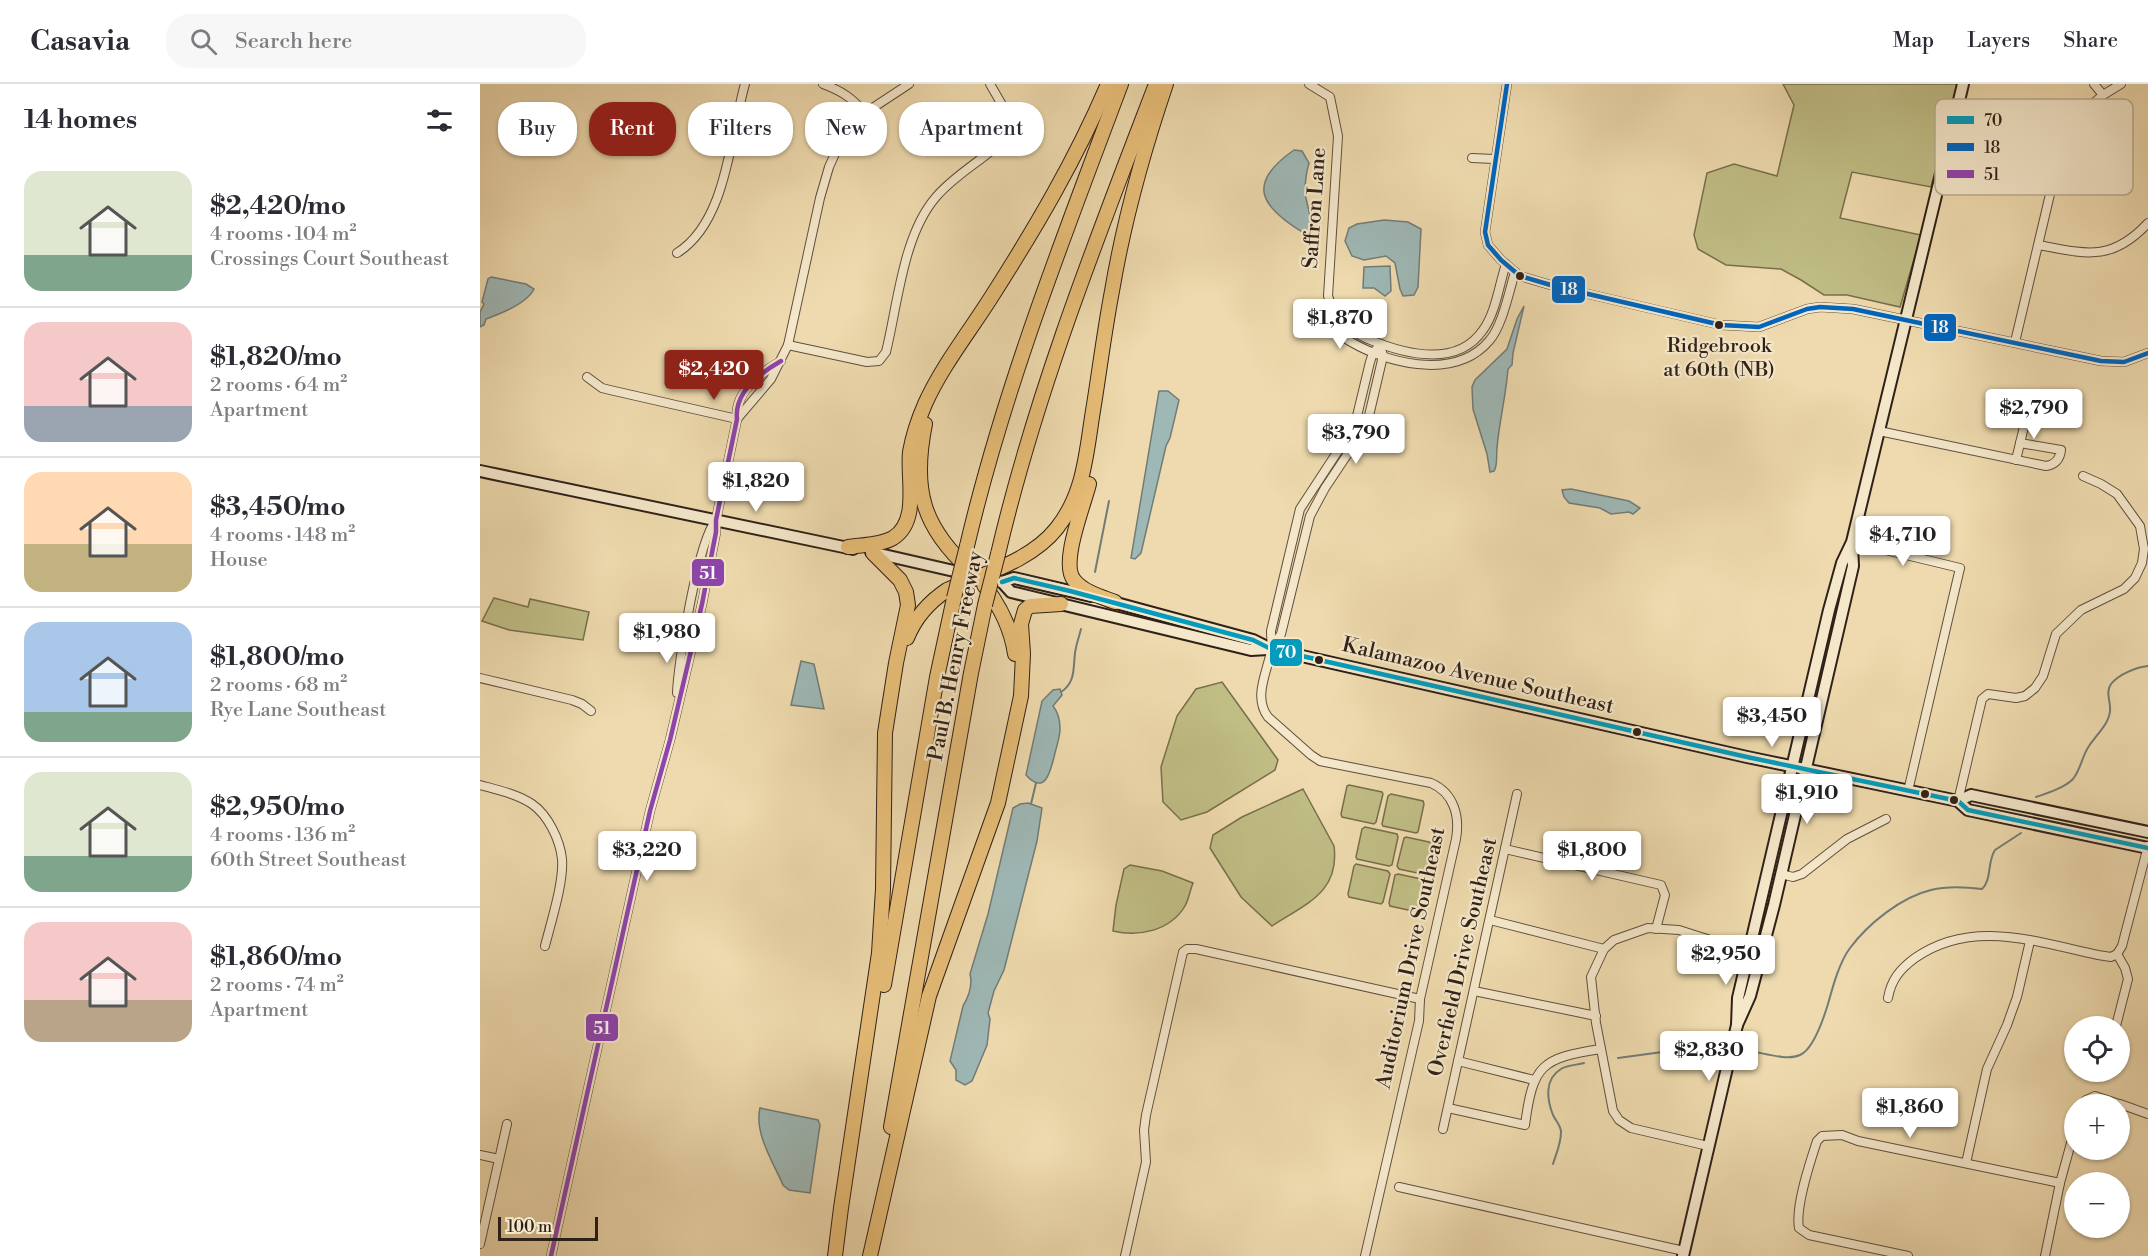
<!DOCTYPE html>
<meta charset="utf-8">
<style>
:root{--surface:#fff;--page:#f7f7f7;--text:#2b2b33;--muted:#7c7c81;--line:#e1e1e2;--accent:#8f2418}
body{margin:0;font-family:"Libre Bodoni",serif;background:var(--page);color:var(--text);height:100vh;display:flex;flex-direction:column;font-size:22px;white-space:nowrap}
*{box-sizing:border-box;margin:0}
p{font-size:20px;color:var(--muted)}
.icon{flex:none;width:33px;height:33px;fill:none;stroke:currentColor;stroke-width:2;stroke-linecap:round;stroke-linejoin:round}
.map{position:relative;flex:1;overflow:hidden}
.side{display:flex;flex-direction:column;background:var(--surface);width:480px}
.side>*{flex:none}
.guide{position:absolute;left:18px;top:18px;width:570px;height:54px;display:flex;gap:12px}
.tools{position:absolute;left:1584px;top:932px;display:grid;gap:12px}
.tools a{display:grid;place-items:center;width:66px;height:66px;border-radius:50%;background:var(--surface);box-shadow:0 2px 4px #0004;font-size:30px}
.scale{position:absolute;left:18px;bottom:15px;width:100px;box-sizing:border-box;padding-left:6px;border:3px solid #302118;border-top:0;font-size:16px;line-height:21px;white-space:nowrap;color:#302118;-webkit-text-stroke:4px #f4e7ca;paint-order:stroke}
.price{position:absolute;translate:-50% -51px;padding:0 14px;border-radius:6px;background:#fff;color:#222;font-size:20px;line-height:39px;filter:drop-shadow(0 2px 3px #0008)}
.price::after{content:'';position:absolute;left:50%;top:36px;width:18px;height:14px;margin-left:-9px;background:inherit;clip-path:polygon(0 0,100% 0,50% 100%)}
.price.on{background:var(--accent);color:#fff}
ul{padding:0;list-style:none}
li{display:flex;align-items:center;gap:18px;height:150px;padding:0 24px}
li+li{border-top:2px solid var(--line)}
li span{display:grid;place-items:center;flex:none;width:168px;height:120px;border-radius:18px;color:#555}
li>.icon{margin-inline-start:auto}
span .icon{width:72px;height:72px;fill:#fffc;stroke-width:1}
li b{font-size:26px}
h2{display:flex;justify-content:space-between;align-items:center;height:72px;padding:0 24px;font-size:26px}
.pill{padding:0 21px;border-radius:24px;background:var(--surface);box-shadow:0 2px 4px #0004;font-size:21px;line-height:54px}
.pill.on{background:var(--accent);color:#fff}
header{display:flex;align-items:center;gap:36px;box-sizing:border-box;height:84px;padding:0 30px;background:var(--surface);border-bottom:2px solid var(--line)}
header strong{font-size:28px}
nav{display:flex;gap:33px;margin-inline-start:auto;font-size:21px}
.search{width:420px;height:54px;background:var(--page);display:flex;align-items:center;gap:15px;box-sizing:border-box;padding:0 21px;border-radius:24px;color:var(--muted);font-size:22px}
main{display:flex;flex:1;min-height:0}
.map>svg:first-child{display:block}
.green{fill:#c0bd85;stroke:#786f4e;stroke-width:1.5}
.water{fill:#9eb8b6;stroke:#727c77;stroke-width:1.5}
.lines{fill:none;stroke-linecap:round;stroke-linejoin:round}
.stream{stroke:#727c77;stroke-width:2}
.minor-casing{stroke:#604f3e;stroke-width:10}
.secondary-casing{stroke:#302118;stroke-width:14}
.motorway-casing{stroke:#302118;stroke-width:16}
.minor{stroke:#f4e7ca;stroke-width:8}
.secondary{stroke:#f4e7ca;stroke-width:10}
.motorway{stroke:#e7bd77;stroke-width:14}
.motorway-bridge-casing{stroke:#302118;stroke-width:16;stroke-linecap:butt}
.motorway-bridge{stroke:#e7bd77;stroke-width:14}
.bus-1-casing{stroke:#f4e7ca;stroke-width:9}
.bus-2-casing{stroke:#f4e7ca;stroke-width:9}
.bus-3-casing{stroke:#f4e7ca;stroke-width:9}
.bus-1{stroke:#059bbc;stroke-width:4.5}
.bus-2{stroke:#0065bd;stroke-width:4.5}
.bus-3{stroke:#8e44ad;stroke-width:4.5}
.bus-dot{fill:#302118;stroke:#f4e7ca;stroke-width:2}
.labels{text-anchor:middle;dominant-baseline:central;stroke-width:4.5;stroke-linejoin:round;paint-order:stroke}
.bus-label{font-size:20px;fill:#302118;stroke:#f4e7ca}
.street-label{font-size:21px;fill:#302118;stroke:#f4e7ca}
.key{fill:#f4e7ca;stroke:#b9ac95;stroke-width:1.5}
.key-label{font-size:16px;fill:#302118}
.line-badge{stroke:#f4e7ca;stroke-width:2}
.badge-label{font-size:16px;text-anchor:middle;font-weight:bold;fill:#fff}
</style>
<header>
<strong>Casavia</strong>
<div class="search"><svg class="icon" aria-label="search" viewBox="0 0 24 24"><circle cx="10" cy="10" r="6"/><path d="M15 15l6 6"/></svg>Search here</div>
<nav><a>Map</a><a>Layers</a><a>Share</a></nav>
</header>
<main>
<section class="side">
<h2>14 homes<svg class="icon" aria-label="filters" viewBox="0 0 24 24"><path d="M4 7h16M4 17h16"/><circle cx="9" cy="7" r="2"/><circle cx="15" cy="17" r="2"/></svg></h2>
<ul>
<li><span style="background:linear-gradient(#dfe7d0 70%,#7fa58c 0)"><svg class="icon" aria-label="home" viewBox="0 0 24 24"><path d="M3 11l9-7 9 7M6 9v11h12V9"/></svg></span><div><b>$2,420/mo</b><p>4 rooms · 104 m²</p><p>Crossings Court Southeast</p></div></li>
<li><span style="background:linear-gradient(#f6c9c9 70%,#9aa5b1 0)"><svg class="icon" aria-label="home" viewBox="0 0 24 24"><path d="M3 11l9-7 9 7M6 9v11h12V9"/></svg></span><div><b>$1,820/mo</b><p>2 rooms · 64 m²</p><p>Apartment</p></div></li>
<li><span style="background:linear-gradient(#ffd9b3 60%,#c2b280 0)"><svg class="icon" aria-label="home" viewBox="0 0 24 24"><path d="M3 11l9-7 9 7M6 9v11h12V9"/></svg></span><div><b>$3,450/mo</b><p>4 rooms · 148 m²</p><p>House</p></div></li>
<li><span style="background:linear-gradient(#a9c7e8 75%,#7fa58c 0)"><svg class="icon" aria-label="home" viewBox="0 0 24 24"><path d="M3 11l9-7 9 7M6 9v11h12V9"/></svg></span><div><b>$1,800/mo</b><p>2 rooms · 68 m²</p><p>Rye Lane Southeast</p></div></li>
<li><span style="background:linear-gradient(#dfe7d0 70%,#7fa58c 0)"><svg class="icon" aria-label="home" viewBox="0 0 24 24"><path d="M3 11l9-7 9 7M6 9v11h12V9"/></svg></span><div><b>$2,950/mo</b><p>4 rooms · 136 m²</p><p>60th Street Southeast</p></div></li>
<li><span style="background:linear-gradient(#f6c9c9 65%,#b9a48a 0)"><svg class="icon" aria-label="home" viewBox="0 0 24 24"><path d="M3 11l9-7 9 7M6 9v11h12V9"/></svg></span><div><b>$1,860/mo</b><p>2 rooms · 74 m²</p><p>Apartment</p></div></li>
</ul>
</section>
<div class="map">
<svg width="1668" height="1172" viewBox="0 0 1668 1172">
<rect width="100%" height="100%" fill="#eedaae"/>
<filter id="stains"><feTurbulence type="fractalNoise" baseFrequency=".00333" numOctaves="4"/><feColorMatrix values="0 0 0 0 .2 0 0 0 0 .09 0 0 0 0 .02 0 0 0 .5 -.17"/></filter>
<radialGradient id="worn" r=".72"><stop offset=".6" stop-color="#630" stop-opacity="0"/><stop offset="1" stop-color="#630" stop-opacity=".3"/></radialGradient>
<g class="green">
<polygon points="1303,0 1477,0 1451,103 1372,88 1360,134 1441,151 1420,223 1367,211 1344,211 1321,196 1301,185 1246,181 1218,165 1214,151 1227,89 1254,80 1297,92 1314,21"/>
<polygon points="14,514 48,523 50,515 109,528 103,556 29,546 2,537"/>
<polygon points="742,598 798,676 795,686 727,728 701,736 683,718 681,683 697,632 716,605"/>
<polygon points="869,701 902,708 903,710 896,738 894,740 862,733 861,730 867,702"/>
<path d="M823,705L854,762C860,809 825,820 792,842L761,813L730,764L733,751L762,733Z"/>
<polygon points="911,710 943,717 944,720 938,748 936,749 903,742 902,740 908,712"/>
<polygon points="885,743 917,750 918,753 912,781 909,782 877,775 876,773 882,745"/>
<polygon points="926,753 958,760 960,762 953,790 951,792 919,785 917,782 924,754"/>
<polygon points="876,780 908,787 910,790 903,818 901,820 869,813 868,810 874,782"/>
<path d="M650,781L682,787L713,799C710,806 709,815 705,822C690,847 659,853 633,847L636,821L644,785Z"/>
<polygon points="918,790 950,797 951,799 945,827 942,829 910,822 909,819 915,791"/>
</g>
<g class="water">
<path d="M814,66L822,67L829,79C826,90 824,103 826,114C828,125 832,134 831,145L824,149C781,123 765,100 814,66Z"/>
<polygon points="904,136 928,138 941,145 938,203 934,211 923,212 920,205 915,179 906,172 884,176 872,172 865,157 869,144 877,140"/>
<polygon points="910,182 911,207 905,212 894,204 883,204 884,183"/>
<path d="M11,193L46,200L54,205C47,220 20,230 6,235L4,241L0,243V228L4,220L2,218L8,195Z"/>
<path d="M1044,222L1033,269L1032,281L1028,285C1026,312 1019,338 1017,364C1016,372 1018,381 1014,387L1010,388L1007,370L993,325L992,303L995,296L1027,265L1037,235Z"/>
<polygon points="679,307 688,307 699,316 690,354 686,362 661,469 655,475 651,474"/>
<polygon points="1091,405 1149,417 1160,424 1153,430 1149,428 1131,430 1120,424 1089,419 1084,413 1082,406"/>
<polygon points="321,577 334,580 344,625 311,621"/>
<path d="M580,605L582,611L573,622C578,628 580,636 580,645C580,652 577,661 575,669C571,685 566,713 546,691L562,617L573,606Z"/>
<path d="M548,719L562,724L557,757L524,886L514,907L508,929L510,935L507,961L492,997L485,1001L476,996V986L470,977L483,922C489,912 493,902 490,890L508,830L533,724L540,720Z"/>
<path d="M280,1024L338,1036L340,1041L330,1109L309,1106L303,1101C293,1078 274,1049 280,1024Z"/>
</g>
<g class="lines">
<g class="stream">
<polyline points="615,488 629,417"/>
<path d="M581,608C596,598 593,584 595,569C596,561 599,553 601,545"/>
<path d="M1556,713C1568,709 1584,704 1593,695C1601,685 1602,672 1609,662C1616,651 1629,640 1630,627C1631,617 1625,609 1631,600C1639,590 1657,583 1668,582"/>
<polyline points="551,720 556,699"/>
<path d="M1270,967C1284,969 1307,977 1320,971C1334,965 1344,933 1348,920C1353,902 1359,879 1370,864C1388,840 1421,813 1451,806C1467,802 1486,803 1502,805C1512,796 1507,778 1515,766L1541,749"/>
<polyline points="1138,974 1234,961"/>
<path d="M1073,1080C1076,1070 1081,1060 1081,1048C1081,1042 1076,1037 1073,1031C1067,1016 1064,995 1081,985C1087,981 1097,981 1104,979"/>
</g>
<g class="minor-casing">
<g id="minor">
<path d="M343,0C362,7 372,14 385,29"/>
<path d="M829,0L850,13L858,52L848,212L863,253C902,279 974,298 1009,257C1022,243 1029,208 1035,188"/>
<polyline points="1027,0 1005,148 1008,161 1021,176 1040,192 1074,202 1241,241 1279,243 1327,225 1340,223 1373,225 1621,277 1644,278 1668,269"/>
<polyline points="1614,0 1623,11"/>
<polyline points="992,74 1014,75"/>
<path d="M1559,161C1606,170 1632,178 1668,139"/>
<path d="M197,169C247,138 250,52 265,0"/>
<path d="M857,236C868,242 877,251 888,255C924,270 977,284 1003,246C1016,228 1019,201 1026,180"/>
<polyline points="1535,258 1576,85 1587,52 1609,23 1623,11 1641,0"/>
<path d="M308,261L387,278L399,277L406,268C418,219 423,151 456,113C478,87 512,72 532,46L529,33L510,0"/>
<polyline points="107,293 122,304 130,306 257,335"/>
<polyline points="257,335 291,295 308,261 340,114 349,83 358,63 369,45 385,29 429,0"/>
<path d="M1399,347L1566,382C1574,381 1580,376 1581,366L1540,359"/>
<polyline points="1536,376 1547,330"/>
<polyline points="1372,458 1480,484 1428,707"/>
<polyline points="792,564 801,550 830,432 845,404 883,347 888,336 903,272 902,268"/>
<polyline points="0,594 92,616 102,620 111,627"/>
<path d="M197,609C198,578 218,457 236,436"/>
<path d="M0,701C18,706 37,710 52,720C68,731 80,756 82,775C84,798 71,838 65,862"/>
<polyline points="1478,717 1502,615 1508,610 1536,614 1545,612 1555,604 1563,592 1576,550 1601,526 1644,505 1655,494 1662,479 1664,465 1660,442 1637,410 1621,400 1603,392"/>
<polyline points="1025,765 1181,801 1185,811 1176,845"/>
<polyline points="1301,790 1313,793 1322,790 1367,755 1406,735"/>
<polyline points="1010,836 1124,865"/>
<polyline points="1637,870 1642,862 1668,762"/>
<polyline points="994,907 1116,932"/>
<path d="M1408,914C1411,896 1420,885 1435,874C1492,834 1556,858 1618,871L1631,873L1637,870"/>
<polyline points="1636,942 1648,895 1645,884 1637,870"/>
<polyline points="978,977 1054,996"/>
<polyline points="1604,1020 1606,1016 1615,1012 1639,1020"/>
<polyline points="1640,1020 1668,1030"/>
<path d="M968,1024L1045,1041C1053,980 1062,974 1121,965"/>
<polyline points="963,1045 1037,710"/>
<polyline points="1228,1062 1151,1044 1139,1036 1133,1027 1116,939 1111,893 1124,865 1134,856 1168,844 1199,846 1268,868"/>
<polyline points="0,1071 19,1075"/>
<polyline points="1486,1079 1507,985 1527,941 1537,913 1550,857"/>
<polyline points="919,1103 1204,1167"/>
<polyline points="0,1160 27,1040"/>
<path d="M71,1172L170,727L190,656L222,520L236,448V436L257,335C254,308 280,289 301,277"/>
<polyline points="645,1172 666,1078 664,1046 666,1031 703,868 707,865 716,865 940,915"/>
<path d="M885,1172L939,937L940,915L976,755C980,732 974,709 951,699L840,677L831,671L788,633C773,613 787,589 791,567C792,560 791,553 791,547L820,425L871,347L877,332L890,278L893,269L901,260"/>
<path d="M1428,1172L1329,1151L1319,1144C1315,1123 1330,1078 1337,1057L1342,1052L1362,1051L1378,1057L1580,1099"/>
<polyline points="1565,1172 1580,1099 1594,1048"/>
</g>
</g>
<g class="secondary-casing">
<g id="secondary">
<polyline points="0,387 373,465"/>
<polyline points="391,468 487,490"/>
<polyline points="517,497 522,498 531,508 771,566 788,565"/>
<polyline points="522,498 534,494 611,512"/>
<polyline points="629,517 773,556 791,565 1267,673 1478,717 1488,726 1668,764"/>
<polyline points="1478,717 1491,711 1668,748"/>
<polyline points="1257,941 1258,914 1349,526 1362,479 1372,458 1483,0"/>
<polyline points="1203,1172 1257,941 1270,912 1294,821 1373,482 1372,461"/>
</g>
</g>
<g class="motorway-casing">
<g id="motorway">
<path d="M445,340C432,405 442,443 491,487"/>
<path d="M609,400C604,421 580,479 594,496C603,508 622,513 635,518"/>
<path d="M487,462C524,304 584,152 641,0"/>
<path d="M368,463C382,461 401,461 413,454C440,437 427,395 430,368C433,351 438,336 445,320C462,282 490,247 512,212C556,143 596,75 628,0"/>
<path d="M518,470C556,308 617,154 676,0"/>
<path d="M504,501C520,522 531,543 535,570"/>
<path d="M427,554C435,534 449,518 467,506C505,489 551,477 577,444C603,411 606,373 612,333C619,291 624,249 632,207C644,136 663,68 686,0"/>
<polyline points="404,901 457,593 474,514"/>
<polyline points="411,1043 491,589 505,521"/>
<polyline points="355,1172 361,1124 399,869 403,805 405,649 416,579 428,521 426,508 420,496 393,469"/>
<polyline points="390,1172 449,912 518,719 541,612 543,570 541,540 545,526 550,522 581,520"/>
</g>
</g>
<use href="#minor" class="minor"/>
<use href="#secondary" class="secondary"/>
<use href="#motorway" class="motorway"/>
<g class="motorway-bridge-casing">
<g id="motorway-bridge">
<polyline points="474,514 487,462"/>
<polyline points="505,521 518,470"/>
</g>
</g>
<use href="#motorway-bridge" class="motorway-bridge"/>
<g class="bus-1-casing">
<polyline id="bus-1" points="522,498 534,494 590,507 773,556 791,565 1267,673 1478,717 1488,726 1668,764"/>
</g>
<g class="bus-2-casing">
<polyline id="bus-2" points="1027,0 1005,148 1008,161 1021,176 1040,192 1074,202 1241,241 1279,243 1327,225 1340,223 1373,225 1621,277 1644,278 1668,269"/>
</g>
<g class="bus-3-casing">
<path id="bus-3" d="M71,1172L170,727L190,656L222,520L236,448V436L257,335C254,308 280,289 301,277"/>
</g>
<use href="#bus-1" class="bus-1"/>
<use href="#bus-2" class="bus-2"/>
<use href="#bus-3" class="bus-3"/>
</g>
<g class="bus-dot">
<circle cx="1040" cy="192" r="5"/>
<circle cx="1239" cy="241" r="5"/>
<circle cx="839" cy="576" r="5"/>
<circle cx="1157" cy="648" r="5"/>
<circle cx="1445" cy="710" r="5"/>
<circle cx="1474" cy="716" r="5"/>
</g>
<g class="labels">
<g class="bus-label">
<text x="1239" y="262">Ridgebrook<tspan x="1239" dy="24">at 60th (NB)</tspan></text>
</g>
<g class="street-label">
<text transform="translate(835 124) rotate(-86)">Saffron Lane</text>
<text transform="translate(476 572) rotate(-79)">Paul B. Henry Freeway</text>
<text transform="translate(998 592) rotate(13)">Kalamazoo Avenue Southeast</text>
<text transform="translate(983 873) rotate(-77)">Overfield Drive Southeast</text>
<text transform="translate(931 874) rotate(-78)">Auditorium Drive Southeast</text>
</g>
</g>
<rect x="1455" y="15" width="198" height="96" rx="9" class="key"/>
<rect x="1467" y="32" width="27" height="8" fill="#059bbc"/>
<rect x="1467" y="59" width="27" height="8" fill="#0065bd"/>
<rect x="1467" y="86" width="27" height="8" fill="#8e44ad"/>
<g class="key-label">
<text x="1504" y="42">70</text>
<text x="1504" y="69">18</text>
<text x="1504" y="96">51</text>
</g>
<g class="line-badge">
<rect x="1071" y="191" width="35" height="29" rx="6" fill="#0065bd"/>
<rect x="1443" y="229" width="34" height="29" rx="6" fill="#0065bd"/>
<rect x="211" y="474" width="34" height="29" rx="6" fill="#8e44ad"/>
<rect x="789" y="554" width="34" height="29" rx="6" fill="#059bbc"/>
<rect x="105" y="929" width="34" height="29" rx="6" fill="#8e44ad"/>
</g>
<g class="badge-label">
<text x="1089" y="211">18</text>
<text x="1460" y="249">18</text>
<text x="228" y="495">51</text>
<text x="806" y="574">70</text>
<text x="122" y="950">51</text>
</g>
<rect width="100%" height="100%" filter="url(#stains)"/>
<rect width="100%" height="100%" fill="url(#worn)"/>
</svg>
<div class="tools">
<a><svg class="icon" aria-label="locate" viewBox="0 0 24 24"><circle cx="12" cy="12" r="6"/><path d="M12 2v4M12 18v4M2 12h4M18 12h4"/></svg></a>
<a>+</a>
<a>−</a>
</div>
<div class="scale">100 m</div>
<b class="price" style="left:860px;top:266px">$1,870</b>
<b class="price on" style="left:234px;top:317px">$2,420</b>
<b class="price" style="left:1554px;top:356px">$2,790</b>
<b class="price" style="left:876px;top:381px">$3,790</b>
<b class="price" style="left:276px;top:429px">$1,820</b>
<b class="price" style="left:1423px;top:483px">$4,710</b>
<b class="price" style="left:187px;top:580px">$1,980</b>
<b class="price" style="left:1292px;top:664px">$3,450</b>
<b class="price" style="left:1327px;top:741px">$1,910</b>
<b class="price" style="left:167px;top:798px">$3,220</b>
<b class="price" style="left:1112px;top:798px">$1,800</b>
<b class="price" style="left:1246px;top:902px">$2,950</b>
<b class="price" style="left:1229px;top:998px">$2,830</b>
<b class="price" style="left:1430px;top:1055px">$1,860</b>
<div class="guide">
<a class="pill">Buy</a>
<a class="pill on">Rent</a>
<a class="pill">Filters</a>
<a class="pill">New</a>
<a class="pill">Apartment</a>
</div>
</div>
</main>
